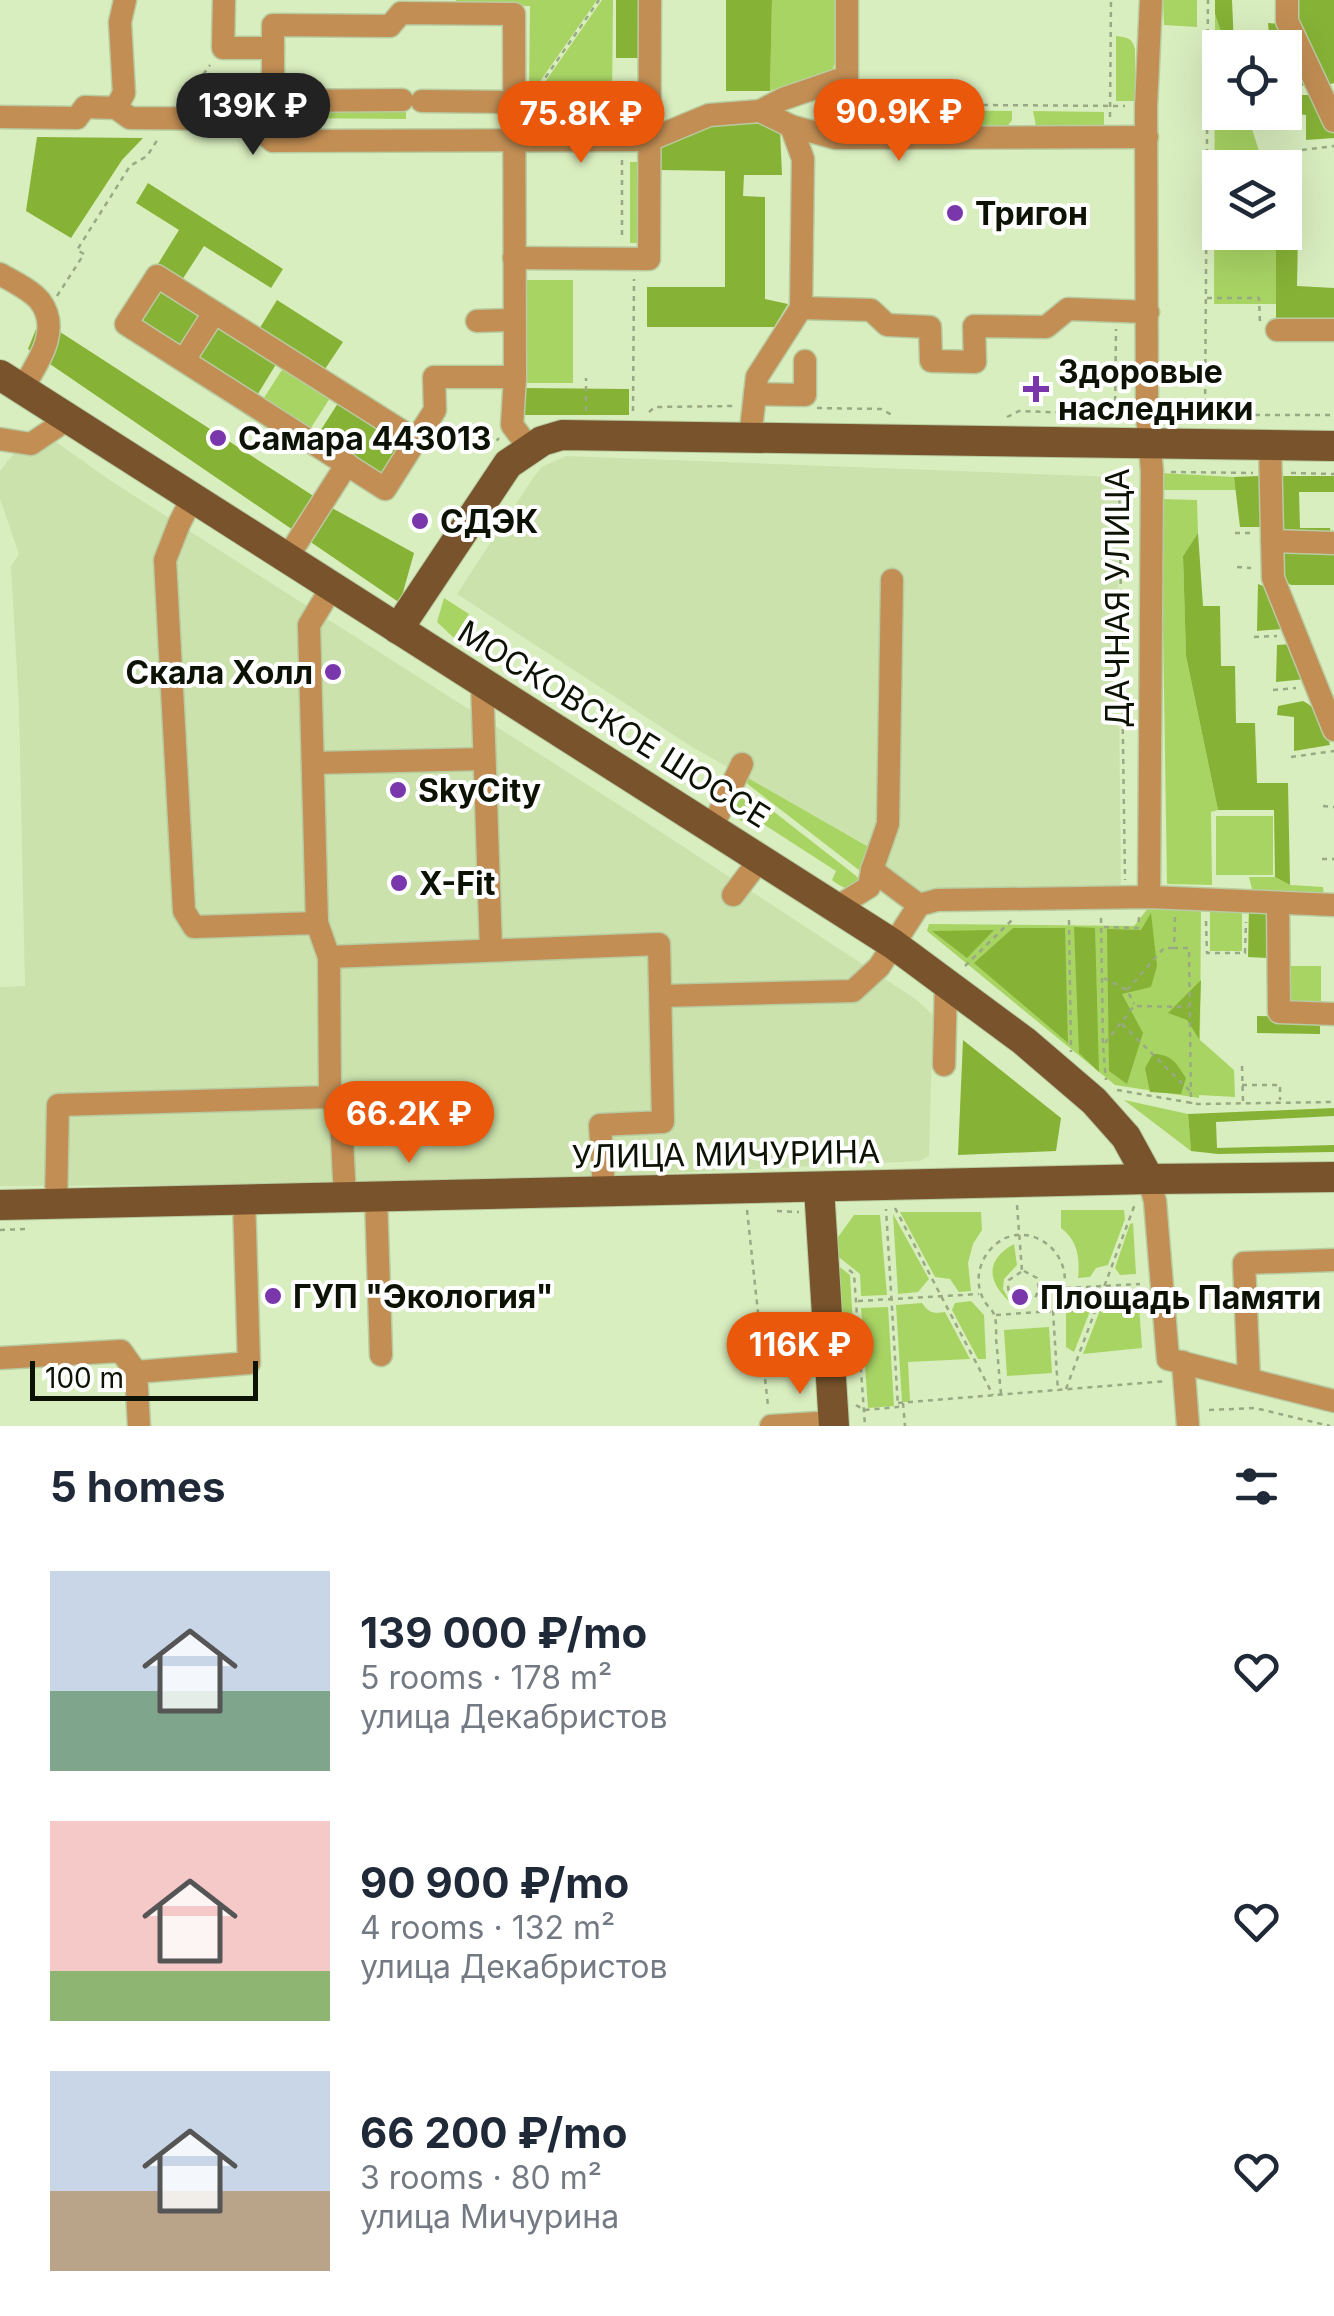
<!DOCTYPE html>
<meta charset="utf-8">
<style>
:root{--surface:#fff;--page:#f6f6f7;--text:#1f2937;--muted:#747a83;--accent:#ea580c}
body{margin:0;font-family:Inter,sans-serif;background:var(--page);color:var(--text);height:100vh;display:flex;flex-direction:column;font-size:38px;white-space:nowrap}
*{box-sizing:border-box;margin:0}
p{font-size:32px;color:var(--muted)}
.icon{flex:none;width:55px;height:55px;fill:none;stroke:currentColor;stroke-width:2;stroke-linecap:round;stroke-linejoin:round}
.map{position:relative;height:1426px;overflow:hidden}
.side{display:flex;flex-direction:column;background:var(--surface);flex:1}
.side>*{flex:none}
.tools{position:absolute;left:1202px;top:30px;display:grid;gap:20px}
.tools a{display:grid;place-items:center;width:100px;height:100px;border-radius:0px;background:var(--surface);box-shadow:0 10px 40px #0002;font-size:50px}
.scale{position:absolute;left:30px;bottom:25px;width:228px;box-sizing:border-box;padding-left:10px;border:5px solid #0c1304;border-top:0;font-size:28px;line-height:35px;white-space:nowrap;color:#0c1304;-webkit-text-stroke:8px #fff;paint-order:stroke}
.price{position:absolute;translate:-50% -85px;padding:0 22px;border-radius:35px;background:var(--accent);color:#fff;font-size:32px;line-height:65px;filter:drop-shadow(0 2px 5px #0008)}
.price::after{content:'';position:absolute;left:50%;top:60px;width:30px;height:22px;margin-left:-15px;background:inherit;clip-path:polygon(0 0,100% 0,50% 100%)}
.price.current{background:#222;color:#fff}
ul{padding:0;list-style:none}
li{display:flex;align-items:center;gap:30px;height:250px;padding:0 50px}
li span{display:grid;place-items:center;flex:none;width:280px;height:200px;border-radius:0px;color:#555}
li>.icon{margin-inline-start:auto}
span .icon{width:120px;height:120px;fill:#fffc;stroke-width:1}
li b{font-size:42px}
h2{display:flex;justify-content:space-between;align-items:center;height:120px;padding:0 50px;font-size:42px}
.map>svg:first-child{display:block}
.built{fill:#cbe2ad}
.green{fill:#a8d464}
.forest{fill:#86b236}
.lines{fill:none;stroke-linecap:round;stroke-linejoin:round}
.minor-casing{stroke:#b8cba1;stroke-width:25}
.major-casing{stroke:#b8cba1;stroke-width:32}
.path{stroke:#99a984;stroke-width:2.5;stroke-dasharray:5 5;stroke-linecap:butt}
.minor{stroke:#c28e54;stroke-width:22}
.major{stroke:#78532b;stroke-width:30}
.poi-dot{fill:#7937ab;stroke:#fff;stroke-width:4}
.labels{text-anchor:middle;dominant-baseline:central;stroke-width:8;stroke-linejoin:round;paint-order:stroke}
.poi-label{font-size:32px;font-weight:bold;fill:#0c1304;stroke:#fff;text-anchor:start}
.street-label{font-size:32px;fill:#0c1304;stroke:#fff}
</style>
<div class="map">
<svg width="1334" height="1426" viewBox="0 0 1334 1426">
<rect width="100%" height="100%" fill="#d9eebf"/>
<g class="built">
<polygon points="35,427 111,481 638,817 917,1000 933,1015 929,1156 920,1161 447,1184 0,1186 0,987 25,986 19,708 11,566 19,554 0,499 0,471"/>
<polygon points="566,456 1117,477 1121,893 918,899 876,869 881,853 692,747 457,594 533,478 542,467"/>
</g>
<g class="green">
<polygon points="456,0 597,0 529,97 530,6 456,5"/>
<polygon points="602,0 613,0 612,98 534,98"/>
<polygon points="772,0 835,0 836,59 833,69 770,91"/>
<polygon points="1163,0 1197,0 1197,27 1164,25"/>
<polygon points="1215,14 1226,47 1220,48 1220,112 1247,113 1264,167 1220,168 1220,232 1276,233 1276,304 1214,304"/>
<path d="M1116,36C1127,37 1132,38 1135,49V101H1116Z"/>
<polygon points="295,107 406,107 406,119 295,118"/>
<polygon points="918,110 1012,111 1012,120 1006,128 919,128"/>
<polygon points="1033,111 1104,112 1104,129 1044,129 1036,126"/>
<polygon points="630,162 645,162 644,243 630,243"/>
<polygon points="525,280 573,280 573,383 524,383"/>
<polygon points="285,365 332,395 309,431 262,401"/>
<polygon points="1161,473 1234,477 1236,490 1162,490"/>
<polygon points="1161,499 1197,500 1198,533 1183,556 1186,656 1218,810 1211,812 1212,885 1167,884"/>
<polygon points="444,598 469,614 454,638 437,622"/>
<polygon points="748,778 876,851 864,874 745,782"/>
<path d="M742,787L855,875L862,882C847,891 846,890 832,880L836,871L760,822L754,829L734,816V800Z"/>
<rect x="1216" y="816" width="57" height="59"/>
<polygon points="1249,877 1275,877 1290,885 1323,887 1324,897 1253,893"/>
<polygon points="1149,907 1201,908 1200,1040 1234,1070 1235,1097 1199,1095 1199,1098 1115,1085 927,931 929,924 1134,926"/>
<rect x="1210" y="907" width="32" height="44"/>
<rect x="1284" y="966" width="37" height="39"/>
<polygon points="1124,1100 1188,1114 1191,1151"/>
<path d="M1061,1210H1124L1125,1219L1108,1265L1096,1268L1090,1277L1078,1278C1080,1258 1078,1241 1061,1228Z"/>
<polygon points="900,1212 981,1212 982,1230 973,1244 968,1263 971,1291 959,1292 950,1279 935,1277"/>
<polygon points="893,1214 929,1279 918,1292 898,1294"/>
<polygon points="854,1215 880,1215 887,1295 861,1296 860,1274 835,1254 833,1244"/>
<polygon points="1133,1223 1136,1274 1120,1275 1115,1268 1130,1224"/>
<path d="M1014,1244L1017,1265L1004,1279L1003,1289L1010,1302C987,1281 985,1260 1014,1244Z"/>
<polygon points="831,1260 850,1275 854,1342 835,1329"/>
<polygon points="1138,1290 1142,1348 1083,1354 1102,1305 1115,1302 1121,1292"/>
<polygon points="1091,1292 1094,1301 1074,1352 1066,1347 1066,1306 1075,1293"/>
<polygon points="971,1301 984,1315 986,1359 978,1359 952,1310 955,1303"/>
<path d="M922,1303C929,1313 934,1314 945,1312L970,1359L908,1362L910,1402H902L896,1305Z"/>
<polygon points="888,1307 894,1406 868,1408 861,1308"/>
<polygon points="1049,1327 1052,1373 1007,1376 1004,1330"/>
</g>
<g class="forest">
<rect x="616" y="0" width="24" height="58"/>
<polygon points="726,0 772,0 770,91 726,91"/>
<polygon points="1215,0 1232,0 1234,47 1226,47 1215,14"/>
<polygon points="1294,0 1334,0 1334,83 1324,86 1295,25"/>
<polygon points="1268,23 1283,24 1313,86 1288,85 1288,54 1285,53 1285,48 1270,47"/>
<polygon points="1288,95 1317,95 1334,130 1334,138 1306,140 1306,115 1289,113"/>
<polygon points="758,117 780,130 782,175 744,175 743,196 765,197 765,299 788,304 774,327 647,327 647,287 725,287 725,171 660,170 660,146 710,124"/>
<polygon points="37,137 143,138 122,160 71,238 26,211"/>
<polygon points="1285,179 1299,180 1297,286 1334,288 1334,334 1276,335 1276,233 1285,232"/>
<polygon points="148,183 283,269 271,288 204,246 182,280 158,264 179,230 136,203"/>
<polygon points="160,287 205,315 182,351 137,323"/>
<polygon points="277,300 343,342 323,372 258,331"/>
<polygon points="40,319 332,508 414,553 400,603 28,349"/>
<polygon points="215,321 278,361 256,397 193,357"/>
<polygon points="524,388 629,389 629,415 524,415"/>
<polygon points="340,400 406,442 384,478 317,436"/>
<polygon points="1259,476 1264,527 1240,527 1234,477"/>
<polygon points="1273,476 1334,476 1334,492 1299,492 1300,528 1330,528 1331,539 1278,535"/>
<polygon points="1198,533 1203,606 1220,606 1221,666 1235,666 1236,723 1255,723 1257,783 1288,783 1290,885 1275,877 1274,810 1218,810 1186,656 1183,556"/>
<polygon points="1282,549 1334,550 1334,585 1291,585 1284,580"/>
<polygon points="1258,584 1271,589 1283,629 1257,631"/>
<polygon points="1293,644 1306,679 1276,682 1277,645"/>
<path d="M1303,701C1321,710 1325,726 1330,745L1294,751V717L1277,715L1278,706Z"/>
<polygon points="1249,905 1269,906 1267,958 1248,957"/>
<polygon points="1151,913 1157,966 1151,987 1122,994 1143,1033 1127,1084 1109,1071 1107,929 1141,930"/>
<polygon points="1074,927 1095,928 1099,1072 1079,1053"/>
<polygon points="1013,928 1065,928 1068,1043 974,963"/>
<polygon points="994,930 967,958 932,931"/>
<polygon points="1201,980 1199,1039 1187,1020 1168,1013"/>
<polygon points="1257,1016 1320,1017 1320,1034 1257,1033"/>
<polygon points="963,1040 1061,1118 1056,1151 958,1155"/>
<path d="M1153,1054C1172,1054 1176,1063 1186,1078L1181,1094L1150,1092L1145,1068Z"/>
<polygon points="1334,1108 1334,1116 1216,1122 1217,1148 1334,1145 1334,1152 1218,1154 1191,1151 1188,1114"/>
</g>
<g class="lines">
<g class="minor-casing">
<g id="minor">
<polyline points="224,0 223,48 273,48"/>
<polyline points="1287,0 1287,21 1334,121"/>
<polyline points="273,101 402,100"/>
<polyline points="422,101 514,102"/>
<polyline points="116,108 124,93 120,22 125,0"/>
<polyline points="760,111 783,99 847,77 847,0"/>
<polyline points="0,117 77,118 85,107 116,108 130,118 248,119 273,141 649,140 709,115 760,111 791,126 835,138 1147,137"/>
<polyline points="273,141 273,25 390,26 401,13 514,14 515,377 512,425 529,448"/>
<polyline points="514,258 649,259 650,0"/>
<path d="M0,274C12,281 31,290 40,301C62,330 37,364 22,389"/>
<polyline points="801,308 871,310 887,325 930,327 931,361 975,362 974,326 1046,327 1068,309 1148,312"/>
<polyline points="477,321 514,320"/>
<polyline points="1277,330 1334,330"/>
<polyline points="184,360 214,313"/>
<polyline points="755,394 805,395 805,361"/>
<polyline points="750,438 757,377 801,308 803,159 791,126"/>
<polyline points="0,439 31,444 68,419"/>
<polyline points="416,440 157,276 126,324 385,489 435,410 434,377 515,377"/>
<polyline points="1270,445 1273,578 1334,730"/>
<polyline points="192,498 179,524 165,560 184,911 194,927 317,923 329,957 659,944 663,1122 600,1125 604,1191"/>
<polyline points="1272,541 1334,543"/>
<polyline points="287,558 347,464"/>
<polyline points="482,681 491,950"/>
<polyline points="313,763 484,759"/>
<polyline points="712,828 742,764"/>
<polyline points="872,870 919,905"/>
<polyline points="733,895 761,858"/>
<polyline points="1149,897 1152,471 1147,415 1146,107 1151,0"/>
<polyline points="1278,903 1279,1012 1334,1014"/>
<polyline points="837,907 869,887 872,870 888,824 892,580"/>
<polyline points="317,923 309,625 332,587"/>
<polyline points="661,996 853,991 879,967 919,905 937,900 1149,897 1334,905"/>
<polyline points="944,1065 946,982"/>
<polyline points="1149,1179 1155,1201 1168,1359 1334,1401"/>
<polyline points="376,1196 381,1355"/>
<polyline points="345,1197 341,1120 330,1097 426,1097"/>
<polyline points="56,1203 58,1105 330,1097 329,957"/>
<polyline points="0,1358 121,1351 136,1372 139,1426"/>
<polyline points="1183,1362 1188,1426"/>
<polyline points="136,1372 249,1363 244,1199"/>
<polyline points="1249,1379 1244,1263 1334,1260"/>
<polyline points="771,1426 833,1422"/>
</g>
</g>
<g class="major-casing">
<g id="major">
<polyline points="0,375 893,944 1024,1041 1094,1101 1126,1137 1149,1179"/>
<polyline points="398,629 508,464 542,441 562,435 1334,446"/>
<polyline points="819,1188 834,1426"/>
<polyline points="0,1205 1149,1179 1334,1177"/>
</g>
</g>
<g class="path">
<polyline points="1285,90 1298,90"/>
<polyline points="534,94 599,0"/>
<polyline points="186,99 210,65"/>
<polyline points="833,104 1125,106"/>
<polyline points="1110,117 1111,0"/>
<polyline points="1302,150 1334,146"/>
<polyline points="622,160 622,240"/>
<polyline points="57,296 84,254 77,250 130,166 147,156 158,139"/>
<polyline points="1207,298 1259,298 1260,323"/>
<polyline points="817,408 881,409 892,415"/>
<polyline points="586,411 586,378"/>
<polyline points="633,411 634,279"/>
<polyline points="649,412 655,407 734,406"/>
<polyline points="1205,414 1208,0"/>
<polyline points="1165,415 1334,415"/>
<polyline points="1007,417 1019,411 1127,415"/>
<polyline points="1115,421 1116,329"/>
<polyline points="490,448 499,438"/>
<polyline points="1119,469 1125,880"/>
<polyline points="1171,472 1253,473"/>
<polyline points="1291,473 1334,474"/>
<polyline points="1235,533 1254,533"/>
<polyline points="1237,567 1251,568"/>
<polyline points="1254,637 1277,636"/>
<polyline points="1273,690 1296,688"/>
<polyline points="1291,757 1334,751"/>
<polyline points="1323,806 1334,807"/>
<polyline points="1322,859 1334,859"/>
<polyline points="1175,917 1174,948 1189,948 1191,1104"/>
<polyline points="1101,918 1103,1046 1106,1080"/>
<polyline points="1069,920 1071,1052"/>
<polyline points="1206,921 1207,953 1245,953 1246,922"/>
<polyline points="1104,927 1138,928 1139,917"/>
<polyline points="965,966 1014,918"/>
<polyline points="1104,978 1127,990 1134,1004"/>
<polyline points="1127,990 1164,948 1173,948"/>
<polyline points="1122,1024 1191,1092"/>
<polyline points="1105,1043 1134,1006 1188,1007"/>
<polyline points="1242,1066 1243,1102"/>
<polyline points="1242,1085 1280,1085 1280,1100"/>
<polyline points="1117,1090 1198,1104 1334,1102"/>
<polyline points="1017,1205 1022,1271"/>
<polyline points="895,1208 993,1395"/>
<polyline points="747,1210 768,1406"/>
<polyline points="777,1211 799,1212"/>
<polyline points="0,1230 25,1229"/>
<polyline points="849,1270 854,1274 865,1426"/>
<polyline points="1024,1271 1037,1278 1039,1289 1035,1298 1024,1303"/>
<path d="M1021,1272L1009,1280C1006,1292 1011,1301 1023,1303"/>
<polyline points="1066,1288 1140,1284"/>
<polyline points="858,1301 979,1294"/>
<polyline points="996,1315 1053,1311"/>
<polyline points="1066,1389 1135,1204"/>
<path d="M1001,1394C999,1375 998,1357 996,1339C996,1332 997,1321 994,1315C993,1310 988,1307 985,1302C975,1286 977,1266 989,1251C1025,1207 1092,1261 1053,1311L1058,1391"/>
<polyline points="898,1403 1167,1381"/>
<polyline points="903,1403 905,1426"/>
<polyline points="856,1405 864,1410 898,1407 886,1209"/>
<polyline points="1209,1410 1255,1408 1330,1426"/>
</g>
<use href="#minor" class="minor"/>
<use href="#major" class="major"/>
</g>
<g class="poi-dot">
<circle cx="955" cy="213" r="10"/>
<path d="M1031 374h10v10h10v10h-10v10h-10v-10h-10v-10h10z"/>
<circle cx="218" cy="438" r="10"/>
<circle cx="420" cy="521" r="10"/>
<circle cx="333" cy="672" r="10"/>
<circle cx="398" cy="790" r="10"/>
<circle cx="399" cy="883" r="10"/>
<circle cx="273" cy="1296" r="10"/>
<circle cx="1020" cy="1297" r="10"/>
</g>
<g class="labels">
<g class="poi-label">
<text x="975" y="213">Тригон</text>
<text x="1058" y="371">Здоровые<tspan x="1058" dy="37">наследники</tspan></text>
<text x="238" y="438">Самара 443013</text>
<text x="440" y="521">СДЭК</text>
<text x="313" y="672" text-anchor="end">Скала Холл</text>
<text x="418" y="790">SkyCity</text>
<text x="419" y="883">X-Fit</text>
<text x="293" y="1296">ГУП "Экология"</text>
<text x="1040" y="1297">Площадь Памяти</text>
</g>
<g class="street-label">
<text transform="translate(1117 598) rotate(-90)">ДАЧНАЯ УЛИЦА</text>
<text transform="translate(614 724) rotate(32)">МОСКОВСКОЕ ШОССЕ</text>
<text transform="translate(726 1154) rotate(-1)">УЛИЦА МИЧУРИНА</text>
</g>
</g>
</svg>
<div class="tools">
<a><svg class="icon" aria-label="locate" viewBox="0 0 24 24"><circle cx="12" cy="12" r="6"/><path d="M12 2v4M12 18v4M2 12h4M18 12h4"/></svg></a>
<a><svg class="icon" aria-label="layers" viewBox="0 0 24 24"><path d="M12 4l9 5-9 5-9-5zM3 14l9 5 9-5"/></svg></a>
</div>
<div class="scale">100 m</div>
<b class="price current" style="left:253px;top:158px">139K ₽</b>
<b class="price" style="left:899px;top:164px">90.9K ₽</b>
<b class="price" style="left:581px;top:166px">75.8K ₽</b>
<b class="price" style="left:409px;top:1166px">66.2K ₽</b>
<b class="price" style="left:800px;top:1397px">116K ₽</b>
</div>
<section class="side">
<h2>5 homes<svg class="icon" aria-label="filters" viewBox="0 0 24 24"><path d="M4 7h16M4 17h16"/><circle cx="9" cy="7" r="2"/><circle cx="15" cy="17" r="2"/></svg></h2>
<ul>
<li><span style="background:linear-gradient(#c9d6e8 60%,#7fa58c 0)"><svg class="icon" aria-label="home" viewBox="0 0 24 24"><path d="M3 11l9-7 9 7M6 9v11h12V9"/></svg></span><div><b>139 000 ₽/mo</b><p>5 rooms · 178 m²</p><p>улица Декабристов</p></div><svg class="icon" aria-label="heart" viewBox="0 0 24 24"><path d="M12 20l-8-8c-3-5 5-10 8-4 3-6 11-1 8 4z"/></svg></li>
<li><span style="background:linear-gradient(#f6c9c9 75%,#8fb573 0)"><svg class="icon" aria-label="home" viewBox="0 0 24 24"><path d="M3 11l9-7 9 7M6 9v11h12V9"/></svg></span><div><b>90 900 ₽/mo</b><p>4 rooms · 132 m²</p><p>улица Декабристов</p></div><svg class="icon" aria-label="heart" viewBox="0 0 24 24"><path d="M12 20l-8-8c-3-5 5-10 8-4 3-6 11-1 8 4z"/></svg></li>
<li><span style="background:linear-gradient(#c9d6e8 60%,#b9a48a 0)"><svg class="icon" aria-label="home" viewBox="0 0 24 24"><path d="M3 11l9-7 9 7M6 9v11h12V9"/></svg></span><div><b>66 200 ₽/mo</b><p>3 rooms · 80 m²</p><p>улица Мичурина</p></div><svg class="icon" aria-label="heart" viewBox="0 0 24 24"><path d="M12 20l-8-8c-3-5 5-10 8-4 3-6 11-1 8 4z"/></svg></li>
</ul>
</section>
